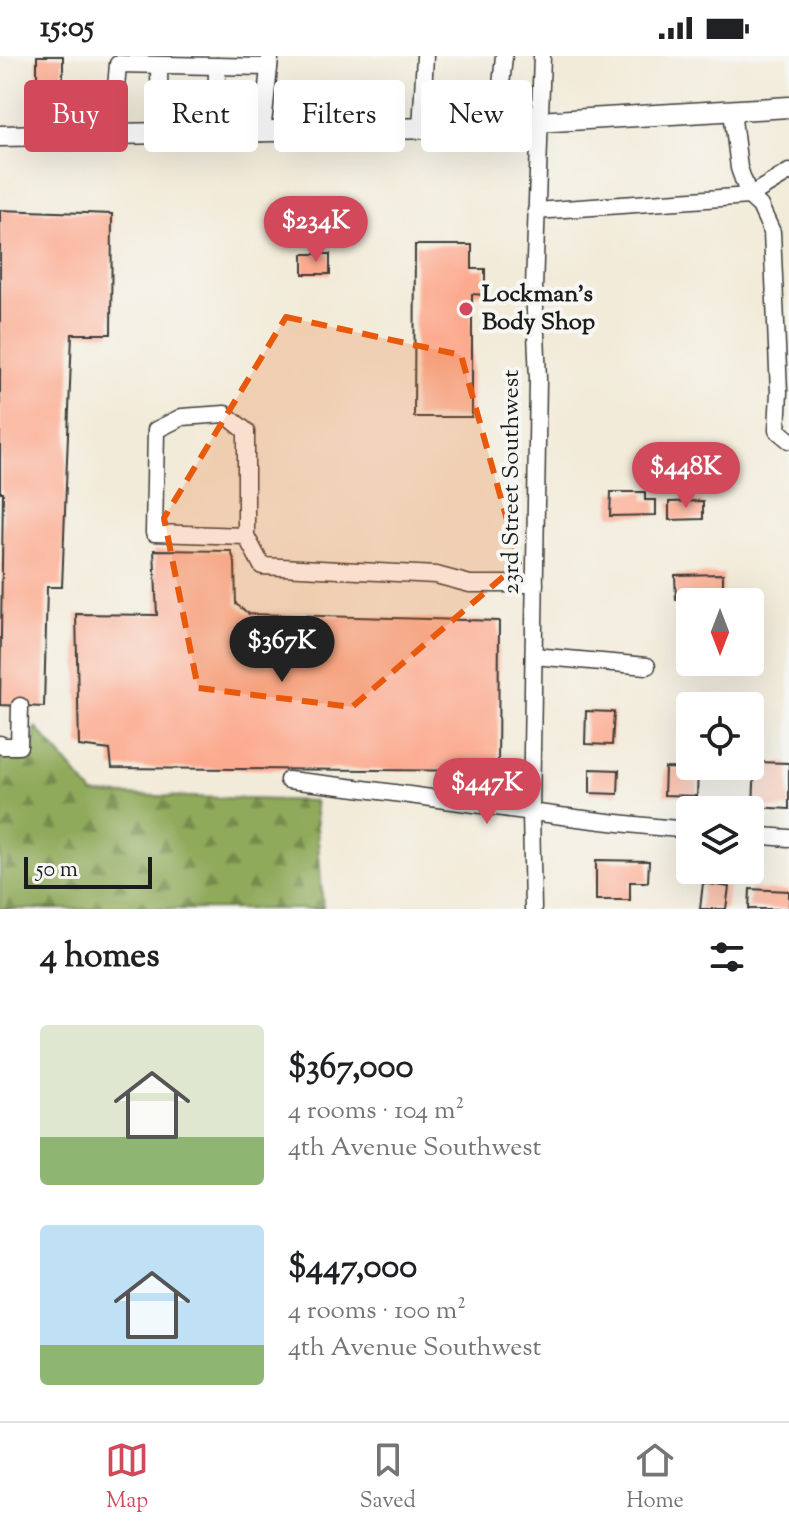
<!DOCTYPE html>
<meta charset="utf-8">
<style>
:root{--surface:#fff;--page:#f6f6f6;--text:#202124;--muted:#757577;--line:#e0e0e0;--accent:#d1495b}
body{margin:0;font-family:"Sorts Mill Goudy",serif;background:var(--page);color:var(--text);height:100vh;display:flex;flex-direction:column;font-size:30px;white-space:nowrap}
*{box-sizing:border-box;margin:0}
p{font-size:26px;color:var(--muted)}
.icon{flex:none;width:44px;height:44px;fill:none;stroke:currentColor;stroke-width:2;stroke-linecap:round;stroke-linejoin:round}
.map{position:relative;height:853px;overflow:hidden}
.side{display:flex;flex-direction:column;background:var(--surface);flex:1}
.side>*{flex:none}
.hud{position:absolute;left:24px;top:24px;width:742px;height:72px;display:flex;gap:16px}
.needle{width:52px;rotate:180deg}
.fabs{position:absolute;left:676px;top:532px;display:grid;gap:16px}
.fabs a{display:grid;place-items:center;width:88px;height:88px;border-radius:8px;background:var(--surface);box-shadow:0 8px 32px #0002;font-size:40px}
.scale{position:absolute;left:24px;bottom:20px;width:128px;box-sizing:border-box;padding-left:8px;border:4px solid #1c1c1c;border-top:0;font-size:22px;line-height:28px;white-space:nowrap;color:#1c1c1c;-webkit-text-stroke:6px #f6f6f2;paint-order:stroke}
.price{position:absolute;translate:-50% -68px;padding:0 18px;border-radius:28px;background:var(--accent);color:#fff;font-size:26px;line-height:52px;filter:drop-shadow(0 2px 4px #0008)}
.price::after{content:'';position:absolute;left:50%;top:48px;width:24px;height:18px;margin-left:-12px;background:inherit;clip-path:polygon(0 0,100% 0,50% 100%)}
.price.on{background:#222;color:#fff}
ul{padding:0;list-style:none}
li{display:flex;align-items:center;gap:24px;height:200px;padding:0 40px}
li span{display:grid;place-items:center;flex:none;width:224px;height:160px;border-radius:8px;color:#555}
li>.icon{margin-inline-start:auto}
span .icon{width:96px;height:96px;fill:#fffc;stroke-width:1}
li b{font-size:34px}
h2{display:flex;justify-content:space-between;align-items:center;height:96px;padding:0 40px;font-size:34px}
.chip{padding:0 28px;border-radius:8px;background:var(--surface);box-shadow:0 8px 32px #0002;font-size:28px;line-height:72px}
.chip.on{background:var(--accent);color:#fff}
.status{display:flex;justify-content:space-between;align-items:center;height:56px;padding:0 40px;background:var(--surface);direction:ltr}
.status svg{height:22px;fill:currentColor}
.menu{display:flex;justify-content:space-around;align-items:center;height:112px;border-top:2px solid var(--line);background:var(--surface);font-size:22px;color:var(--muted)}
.menu a{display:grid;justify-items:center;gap:4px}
.menu .on{color:var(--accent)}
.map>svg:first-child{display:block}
.forest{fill:url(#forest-firs);stroke:#56633c;stroke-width:2}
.building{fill:#fcaa8f}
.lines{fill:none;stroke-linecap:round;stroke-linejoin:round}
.minor-casing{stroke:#3c3b38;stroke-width:19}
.major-casing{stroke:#3c3b38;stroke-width:23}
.minor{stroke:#fff;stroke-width:16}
.major{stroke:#fff;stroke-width:20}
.marked{fill:#e8590c;fill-opacity:0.2;stroke:#e8590c;stroke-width:6;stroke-dasharray:16 10;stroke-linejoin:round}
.poi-dot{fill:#d1495b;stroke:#f6f6f2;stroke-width:3}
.labels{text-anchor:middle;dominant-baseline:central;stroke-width:8;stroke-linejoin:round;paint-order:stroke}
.poi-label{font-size:24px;font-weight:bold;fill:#1c1c1c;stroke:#f6f6f2;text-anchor:start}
.street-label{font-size:24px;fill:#1c1c1c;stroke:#f6f6f2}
</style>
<div class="status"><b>15:05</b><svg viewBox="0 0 49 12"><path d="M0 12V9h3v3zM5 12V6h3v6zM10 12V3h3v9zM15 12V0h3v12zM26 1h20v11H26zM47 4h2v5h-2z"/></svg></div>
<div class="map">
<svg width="789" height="853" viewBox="0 0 789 853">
<defs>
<pattern id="forest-firs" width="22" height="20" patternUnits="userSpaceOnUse" patternTransform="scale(2)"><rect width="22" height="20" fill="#90aa5c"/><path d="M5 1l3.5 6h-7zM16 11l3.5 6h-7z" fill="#758a4b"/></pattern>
</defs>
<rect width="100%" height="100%" fill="#f6f6f2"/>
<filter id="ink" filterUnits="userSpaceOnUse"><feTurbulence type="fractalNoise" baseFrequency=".0125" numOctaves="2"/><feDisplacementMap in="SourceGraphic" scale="16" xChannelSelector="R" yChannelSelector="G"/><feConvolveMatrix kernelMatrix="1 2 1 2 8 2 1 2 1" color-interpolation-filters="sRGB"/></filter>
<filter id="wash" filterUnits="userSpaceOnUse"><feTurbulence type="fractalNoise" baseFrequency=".006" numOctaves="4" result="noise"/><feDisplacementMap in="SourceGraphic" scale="32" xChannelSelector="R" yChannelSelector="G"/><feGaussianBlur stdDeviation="1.8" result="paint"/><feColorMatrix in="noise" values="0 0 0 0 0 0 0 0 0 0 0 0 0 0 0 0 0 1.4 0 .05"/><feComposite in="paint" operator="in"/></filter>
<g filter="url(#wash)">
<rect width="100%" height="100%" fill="#f2ebd9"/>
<polygon class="forest" points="36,671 93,738 315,745 323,853 0,853 0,698 17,705 31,702"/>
<g id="blocks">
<g class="building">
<rect x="37" y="0" width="26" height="23"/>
<polygon points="0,154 112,158 111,278 72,278 62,531 47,531 44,651 0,649 3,436 0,436"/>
<polygon points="415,189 472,189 472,213 485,213 485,239 472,238 472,361 414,361"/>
<rect x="303" y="198" width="27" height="20"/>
<polygon points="611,436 645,436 645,444 656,444 656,459 610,460"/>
<polygon points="703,445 703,463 669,464 669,446"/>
<polygon points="154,494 231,495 235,507 236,548 249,558 499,565 498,715 112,712 110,694 79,690 76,558 157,559"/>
<polygon points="723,518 723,543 676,544 675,519"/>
<polygon points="586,655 614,656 612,689 585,688"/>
<polygon points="755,706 789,707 789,753 753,751"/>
<polygon points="665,712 698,713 697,740 664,739"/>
<polygon points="590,713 619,714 618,738 590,737"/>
<polygon points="596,804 649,805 648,826 630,826 630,844 596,844"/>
<polygon points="703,827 729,831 726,853 700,853"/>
<polygon points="750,833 789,835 789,853 749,853"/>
</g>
</g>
</g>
<g filter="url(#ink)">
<use href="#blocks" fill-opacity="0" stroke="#3c3b38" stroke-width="2"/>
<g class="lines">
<g class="minor-casing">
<g id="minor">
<polyline points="159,9 160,79"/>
<polyline points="732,55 739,112 749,140 760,150 772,176 779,336 777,374 789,384"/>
<polyline points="497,69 504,0"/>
<polyline points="421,73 425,0"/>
<polyline points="262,77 270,3"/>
<polyline points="216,78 217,10"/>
<polyline points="112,79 118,8 269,11"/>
<polyline points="536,155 749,140 789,116"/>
<polyline points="246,480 246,375 225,358 182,361 156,374 154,477 246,480 262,510 436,519 470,528 535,528"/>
<polyline points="534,600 647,610"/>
<polyline points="0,688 2,690 19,690 20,650"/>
<path d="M288,724C423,738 555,763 690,774"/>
<polyline points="750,779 789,782"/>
<polyline points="533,853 531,757 538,323 534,232 542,0"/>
</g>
</g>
<g class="major-casing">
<polyline id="major" points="0,80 438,72 789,51"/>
</g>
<use href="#minor" class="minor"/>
<use href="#major" class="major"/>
</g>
</g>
<path class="marked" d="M286,261L461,299L519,507L352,651L198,632L164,462Z"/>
<circle class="poi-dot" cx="466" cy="253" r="8"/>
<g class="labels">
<g class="poi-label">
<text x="482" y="239">Lockman's<tspan x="482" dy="28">Body Shop</tspan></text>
</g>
<g class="street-label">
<text transform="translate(512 426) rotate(-90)">23rd Street Southwest</text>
</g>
</g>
</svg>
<div class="fabs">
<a><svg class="needle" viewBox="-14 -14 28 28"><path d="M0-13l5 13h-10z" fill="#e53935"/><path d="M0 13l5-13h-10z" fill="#757577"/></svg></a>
<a><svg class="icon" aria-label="locate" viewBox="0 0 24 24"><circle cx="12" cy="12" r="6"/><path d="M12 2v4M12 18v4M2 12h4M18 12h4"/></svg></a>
<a><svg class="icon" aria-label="layers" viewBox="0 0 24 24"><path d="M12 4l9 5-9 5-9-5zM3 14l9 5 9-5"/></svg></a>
</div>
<div class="scale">50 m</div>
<b class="price" style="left:316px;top:208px">$234K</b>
<b class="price" style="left:686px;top:454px">$448K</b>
<b class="price on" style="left:282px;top:628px">$367K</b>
<b class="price" style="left:487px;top:770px">$447K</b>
<div class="hud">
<a class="chip on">Buy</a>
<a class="chip">Rent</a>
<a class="chip">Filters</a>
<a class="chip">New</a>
</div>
</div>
<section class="side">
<h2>4 homes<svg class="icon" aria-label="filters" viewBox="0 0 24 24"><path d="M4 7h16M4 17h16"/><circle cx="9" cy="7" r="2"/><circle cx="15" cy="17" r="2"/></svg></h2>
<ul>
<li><span style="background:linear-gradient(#dfe7d0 70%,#8fb573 0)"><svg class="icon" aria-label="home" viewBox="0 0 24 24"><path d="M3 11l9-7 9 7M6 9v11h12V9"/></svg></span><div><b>$367,000</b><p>4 rooms · 104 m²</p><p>4th Avenue Southwest</p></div></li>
<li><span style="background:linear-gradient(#bfe0f5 75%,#8fb573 0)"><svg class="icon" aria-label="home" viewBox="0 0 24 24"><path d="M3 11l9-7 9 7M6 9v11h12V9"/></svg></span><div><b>$447,000</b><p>4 rooms · 100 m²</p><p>4th Avenue Southwest</p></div></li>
</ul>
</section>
<nav class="menu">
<a class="on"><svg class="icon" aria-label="map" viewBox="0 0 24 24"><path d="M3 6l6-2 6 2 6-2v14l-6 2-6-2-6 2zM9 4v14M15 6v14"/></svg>Map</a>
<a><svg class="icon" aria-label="saved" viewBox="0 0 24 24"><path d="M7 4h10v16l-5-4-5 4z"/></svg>Saved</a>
<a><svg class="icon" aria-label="home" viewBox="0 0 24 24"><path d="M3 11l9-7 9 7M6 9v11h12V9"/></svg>Home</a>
</nav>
